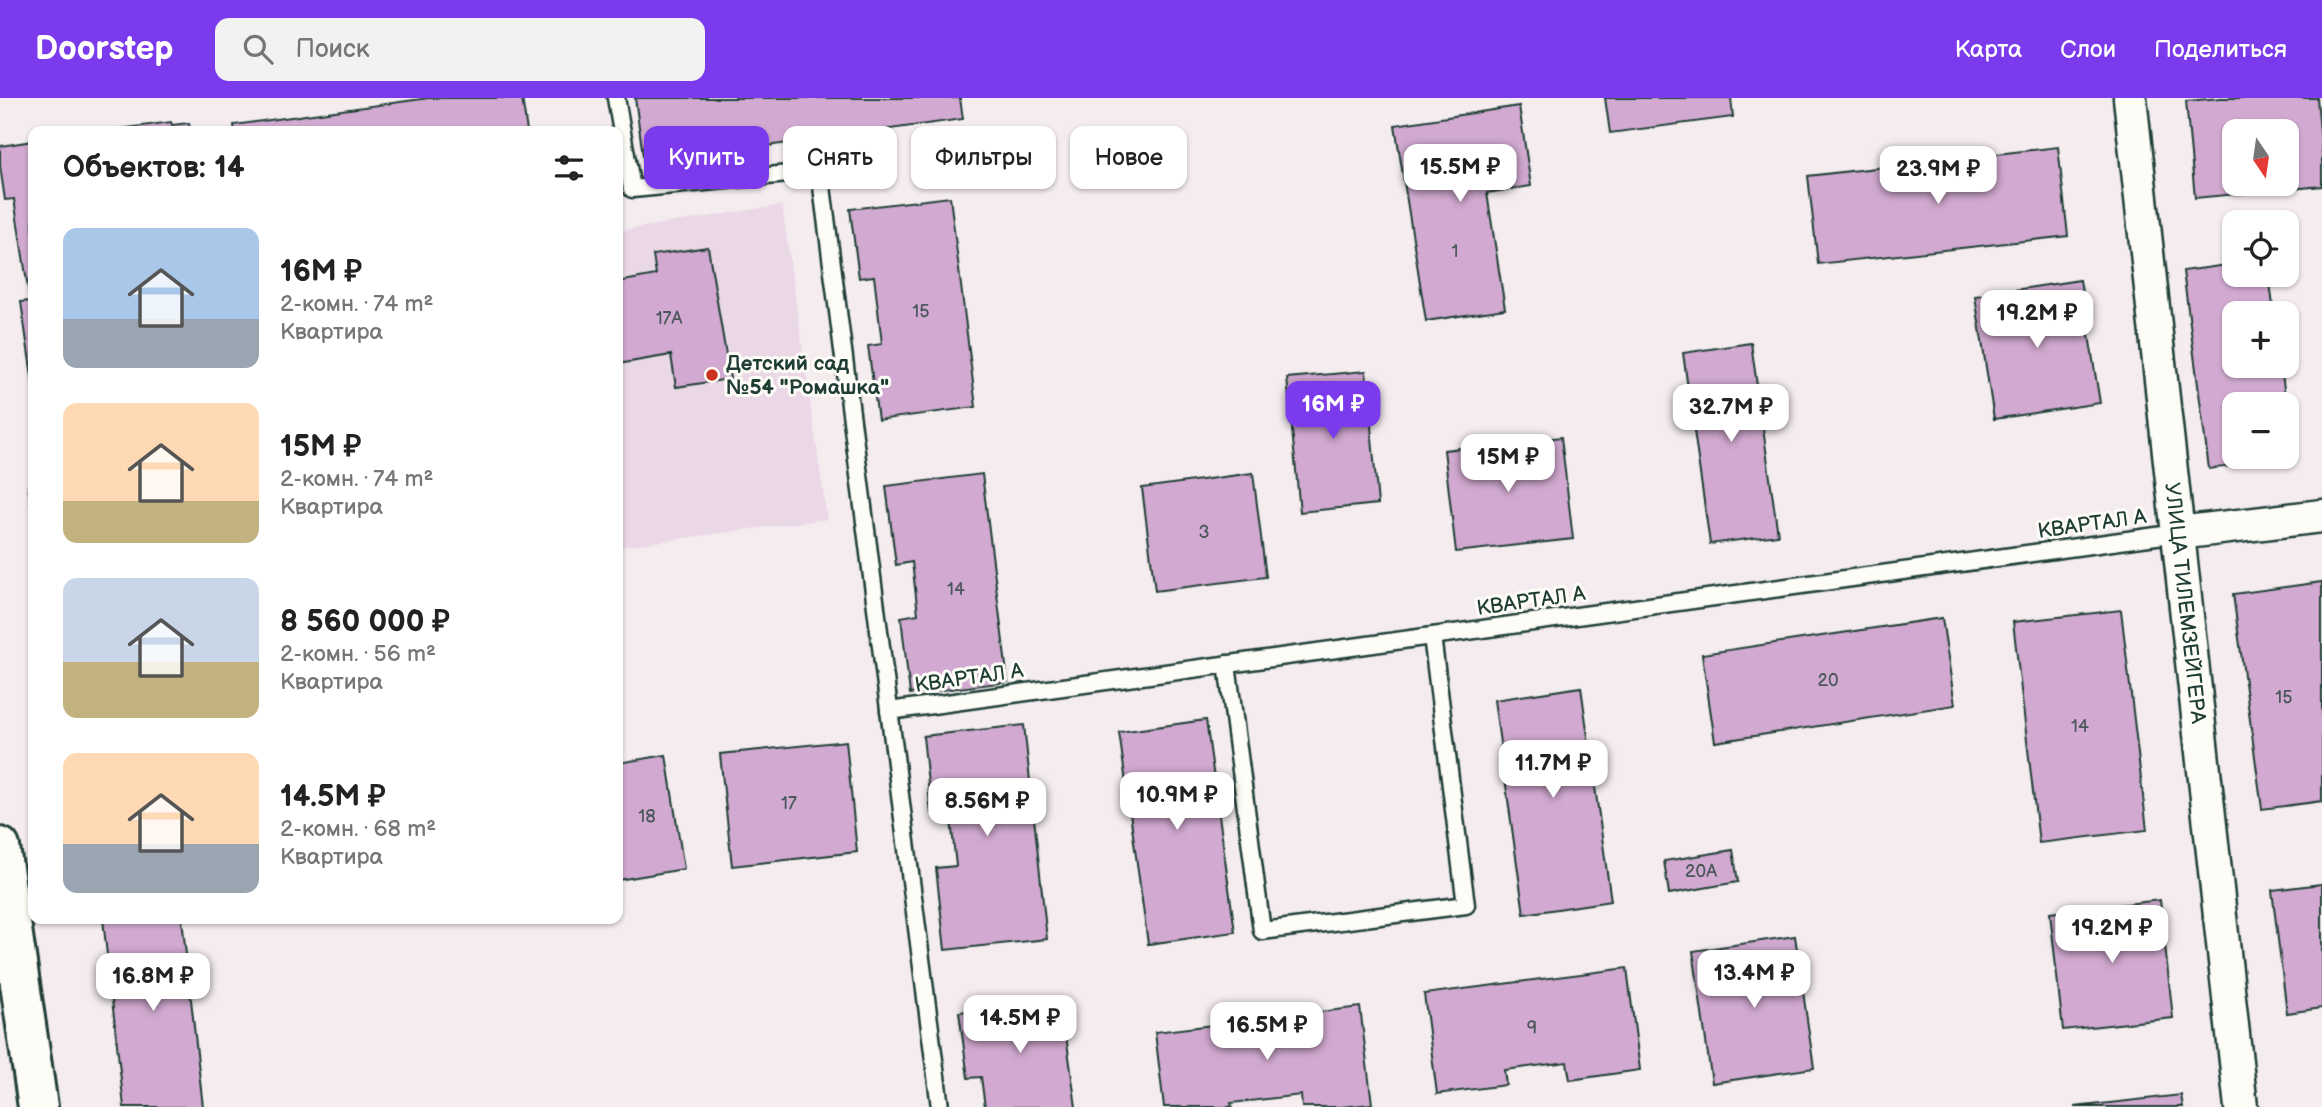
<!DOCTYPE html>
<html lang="ru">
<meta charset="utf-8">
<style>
:root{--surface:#fff;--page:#f2f2f2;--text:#222;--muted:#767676;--accent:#7c3aed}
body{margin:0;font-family:"Balsamiq Sans",sans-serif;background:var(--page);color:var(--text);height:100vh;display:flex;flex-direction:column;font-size:26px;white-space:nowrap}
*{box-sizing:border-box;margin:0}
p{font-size:23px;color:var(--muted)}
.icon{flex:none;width:38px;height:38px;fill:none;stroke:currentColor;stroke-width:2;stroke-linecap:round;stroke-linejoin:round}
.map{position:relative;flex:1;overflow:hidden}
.details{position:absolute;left:28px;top:28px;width:595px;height:798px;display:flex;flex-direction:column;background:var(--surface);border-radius:14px;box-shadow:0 2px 5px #0004}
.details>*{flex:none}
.banner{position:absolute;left:644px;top:28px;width:665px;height:63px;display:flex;gap:14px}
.needle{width:46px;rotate:167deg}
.controls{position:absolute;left:2222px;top:21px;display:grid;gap:14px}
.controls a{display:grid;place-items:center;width:77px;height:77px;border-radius:14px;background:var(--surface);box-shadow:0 2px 5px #0004;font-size:35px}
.price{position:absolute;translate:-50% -60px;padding:0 16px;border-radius:14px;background:#fff;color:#222;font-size:23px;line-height:46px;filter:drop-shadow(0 2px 4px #0008)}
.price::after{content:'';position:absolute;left:50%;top:42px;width:21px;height:16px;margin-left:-10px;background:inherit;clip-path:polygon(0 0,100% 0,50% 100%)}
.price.selected{background:var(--accent);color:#fff}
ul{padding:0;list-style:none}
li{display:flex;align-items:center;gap:21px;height:175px;padding:0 35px}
li span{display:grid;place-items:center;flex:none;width:196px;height:140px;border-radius:14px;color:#555}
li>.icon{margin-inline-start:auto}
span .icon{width:84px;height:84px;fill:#fffc;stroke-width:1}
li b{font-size:30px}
h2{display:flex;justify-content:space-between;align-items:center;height:84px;padding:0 35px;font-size:30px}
.chip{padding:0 24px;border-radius:14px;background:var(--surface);box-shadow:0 2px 5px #0004;font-size:24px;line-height:63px}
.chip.selected{background:var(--accent);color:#fff}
header{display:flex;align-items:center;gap:42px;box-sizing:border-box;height:98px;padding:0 35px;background:var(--accent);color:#fff}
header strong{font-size:33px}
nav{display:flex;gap:38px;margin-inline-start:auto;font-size:24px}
.search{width:490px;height:63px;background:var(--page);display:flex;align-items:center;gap:18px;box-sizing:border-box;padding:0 24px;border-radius:14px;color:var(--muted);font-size:26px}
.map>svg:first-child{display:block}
.built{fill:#ead8e6}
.building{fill:#d2aad1;stroke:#1f3d34;stroke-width:2;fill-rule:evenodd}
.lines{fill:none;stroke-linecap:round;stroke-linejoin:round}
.service-casing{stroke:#1f3d34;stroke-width:21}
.minor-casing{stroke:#1f3d34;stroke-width:37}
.tertiary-casing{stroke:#1f3d34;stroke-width:44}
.service{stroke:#fdfcf7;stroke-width:16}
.minor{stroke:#fdfcf7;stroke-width:32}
.tertiary{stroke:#fdfcf7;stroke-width:38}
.poi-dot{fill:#c8321e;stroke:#fdfcf7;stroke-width:2.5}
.labels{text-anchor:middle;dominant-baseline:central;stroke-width:6;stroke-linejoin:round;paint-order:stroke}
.number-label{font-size:18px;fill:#4c585b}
.poi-label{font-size:21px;font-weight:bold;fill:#1f3d34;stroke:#fdfcf7;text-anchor:start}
.street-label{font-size:21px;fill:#1f3d34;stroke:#fdfcf7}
</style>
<header>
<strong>Doorstep</strong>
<div class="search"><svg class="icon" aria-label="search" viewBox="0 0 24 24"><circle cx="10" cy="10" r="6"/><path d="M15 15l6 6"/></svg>Поиск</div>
<nav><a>Карта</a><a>Слои</a><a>Поделиться</a></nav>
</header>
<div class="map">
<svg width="2322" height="1009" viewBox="0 0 2322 1009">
<rect width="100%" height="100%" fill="#f4ecef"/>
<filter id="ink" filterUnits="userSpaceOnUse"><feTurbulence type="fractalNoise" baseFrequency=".0143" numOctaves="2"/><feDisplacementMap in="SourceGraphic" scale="14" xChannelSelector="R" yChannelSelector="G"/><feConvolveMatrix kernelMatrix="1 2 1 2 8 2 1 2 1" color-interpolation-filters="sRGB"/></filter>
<g filter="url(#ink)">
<polygon class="built" points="782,107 827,421 618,449 618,133"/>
<g class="building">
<polygon points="429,0 522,0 527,33 235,33 234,27"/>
<polygon points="635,0 960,0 963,21 644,65"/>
<polygon points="1605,0 1731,0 1733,19 1610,35"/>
<path d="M2221,0H2317L2322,56V88L2195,100L2186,3ZM2235,33H2287V86H2235Z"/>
<polygon points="1519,8 1531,88 1487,95 1505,211 1426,223 1395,27"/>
<polygon points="171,24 172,27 189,25 190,33 105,33"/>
<polygon points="33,43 33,285 21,204 30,203 14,101 5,102 0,68 0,48"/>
<polygon points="2058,49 2068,138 1818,166 1808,78"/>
<polygon points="950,99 976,309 878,322 868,248 882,246 874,178 859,180 850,111"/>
<polygon points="708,149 730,281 676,289 671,257 618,266 618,184 656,177 653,157"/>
<polygon points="2235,166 2235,177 2269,177 2274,215 2235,215 2235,268 2281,268 2286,306 2235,306 2235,359 2287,359 2287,316 2293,360 2209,371 2183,173"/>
<polygon points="2080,182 2100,305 1994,321 1975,198"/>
<polygon points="1751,245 1778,437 1710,446 1683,255"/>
<polygon points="1366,273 1378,406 1300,414 1287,280"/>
<polygon points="1561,339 1573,441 1456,454 1444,352"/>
<polygon points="1253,375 1266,479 1155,493 1142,390"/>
<polygon points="982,376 1008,584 910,596 901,519 918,516 912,464 896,467 886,388"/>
<polygon points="33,387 33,419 28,388"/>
<polygon points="2322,484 2322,703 2262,711 2233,496"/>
<polygon points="2121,512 2147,732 2039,745 2013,524"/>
<polygon points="1942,520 1955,607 1715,644 1702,556"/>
<polygon points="1581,589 1611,803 1524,816 1494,602"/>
<polygon points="1206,622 1235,834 1148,846 1119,634"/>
<polygon points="1024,627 1047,841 945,852 936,770 956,768 950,713 931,715 923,638"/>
<polygon points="846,643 857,754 732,768 720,656"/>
<polygon points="666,657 684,771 618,782 618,665"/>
<polygon points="1733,752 1738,784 1669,796 1664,763"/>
<polygon points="2322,786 2322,910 2287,915 2272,792"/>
<polygon points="2160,802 2173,920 2063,932 2050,815"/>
<polygon points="103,821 182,821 203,1009 124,1009"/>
<polygon points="1795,838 1814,970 1712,985 1693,853"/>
<polygon points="1627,870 1640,972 1570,982 1567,964 1504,972 1506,987 1437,996 1424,896"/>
<polygon points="1061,901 1076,1009 985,1009 981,979 968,980 959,914"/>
<polygon points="1360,909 1372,1006 1341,1009 1302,1009 1301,997 1231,1005 1232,1009 1164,1009 1155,934"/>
<polygon points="2181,997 2183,1009 2074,1009"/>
</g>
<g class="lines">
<g class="service-casing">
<g id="service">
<polyline points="616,0 632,91 820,73 940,1009"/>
<polyline points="1227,566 1262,833 1466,807 1432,538"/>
<polyline points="889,613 2178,435"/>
</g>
</g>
<g class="minor-casing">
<g id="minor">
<path id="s1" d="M2130,0L2241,1009"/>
<polyline points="2178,435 2322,418"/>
</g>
</g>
<g class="tertiary-casing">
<polyline id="tertiary" points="0,749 38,1009"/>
</g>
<use href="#service" class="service"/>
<use href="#minor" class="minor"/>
<use href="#tertiary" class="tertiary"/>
</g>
</g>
<circle class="poi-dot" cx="712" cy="277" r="7"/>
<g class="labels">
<g class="number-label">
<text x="1455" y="153">1</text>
<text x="921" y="213">15</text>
<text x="669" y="220">17А</text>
<text x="1204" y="434">3</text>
<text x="956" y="491">14</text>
<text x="1828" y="582">20</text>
<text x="2284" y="599">15</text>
<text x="2080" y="628">14</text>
<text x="789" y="705">17</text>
<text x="647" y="718">18</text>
<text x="1701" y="773">20А</text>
<text x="1532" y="930">9</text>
</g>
<g class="poi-label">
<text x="726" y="265">Детский сад<tspan x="726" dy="24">№54 "Ромашка"</tspan></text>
</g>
<g class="street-label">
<text transform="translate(2092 426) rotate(-8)">КВАРТАЛ А</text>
<text transform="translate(1531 503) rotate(-8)">КВАРТАЛ А</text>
<text stroke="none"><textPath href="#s1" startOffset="508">УЛИЦА ТИЛЕМЗЕЙГЕРА</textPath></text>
<text transform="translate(969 580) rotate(-8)">КВАРТАЛ А</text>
</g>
</g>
</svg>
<div class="controls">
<a><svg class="needle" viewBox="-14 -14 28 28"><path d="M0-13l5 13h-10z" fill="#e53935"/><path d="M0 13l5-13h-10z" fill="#767676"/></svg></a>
<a><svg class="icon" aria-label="locate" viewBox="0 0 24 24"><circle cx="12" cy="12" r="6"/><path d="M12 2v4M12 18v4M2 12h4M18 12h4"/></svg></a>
<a>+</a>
<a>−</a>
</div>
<b class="price" style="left:1460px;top:106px">15.5M ₽</b>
<b class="price" style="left:1938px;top:108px">23.9M ₽</b>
<b class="price" style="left:2037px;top:252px">19.2M ₽</b>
<b class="price selected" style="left:1333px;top:343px">16M ₽</b>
<b class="price" style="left:1731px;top:346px">32.7M ₽</b>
<b class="price" style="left:1508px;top:396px">15M ₽</b>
<b class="price" style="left:1553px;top:702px">11.7M ₽</b>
<b class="price" style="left:1177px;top:734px">10.9M ₽</b>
<b class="price" style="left:987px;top:740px">8.56M ₽</b>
<b class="price" style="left:2112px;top:867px">19.2M ₽</b>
<b class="price" style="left:1754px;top:912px">13.4M ₽</b>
<b class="price" style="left:153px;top:915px">16.8M ₽</b>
<b class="price" style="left:1020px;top:957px">14.5M ₽</b>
<b class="price" style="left:1267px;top:964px">16.5M ₽</b>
<div class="banner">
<a class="chip selected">Купить</a>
<a class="chip">Снять</a>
<a class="chip">Фильтры</a>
<a class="chip">Новое</a>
</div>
<section class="details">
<h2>Объектов: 14<svg class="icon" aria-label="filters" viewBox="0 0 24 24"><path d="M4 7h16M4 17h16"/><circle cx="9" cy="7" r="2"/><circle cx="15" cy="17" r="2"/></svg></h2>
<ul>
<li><span style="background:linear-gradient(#a9c7e8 65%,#9aa5b1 0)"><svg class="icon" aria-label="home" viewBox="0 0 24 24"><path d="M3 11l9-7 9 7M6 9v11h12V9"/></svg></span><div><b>16M ₽</b><p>2-комн. · 74 m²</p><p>Квартира</p></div></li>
<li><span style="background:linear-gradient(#ffd9b3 70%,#c2b280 0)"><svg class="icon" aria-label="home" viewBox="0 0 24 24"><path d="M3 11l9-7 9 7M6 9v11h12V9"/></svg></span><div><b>15M ₽</b><p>2-комн. · 74 m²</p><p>Квартира</p></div></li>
<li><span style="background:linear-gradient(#c9d6e8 60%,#c2b280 0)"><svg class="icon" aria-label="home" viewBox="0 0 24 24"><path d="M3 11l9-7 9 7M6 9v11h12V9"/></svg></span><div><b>8 560 000 ₽</b><p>2-комн. · 56 m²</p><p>Квартира</p></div></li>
<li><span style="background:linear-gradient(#ffd9b3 65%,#9aa5b1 0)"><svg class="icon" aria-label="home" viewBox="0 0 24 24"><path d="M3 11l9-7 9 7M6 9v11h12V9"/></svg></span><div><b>14.5M ₽</b><p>2-комн. · 68 m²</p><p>Квартира</p></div></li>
</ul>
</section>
</div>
